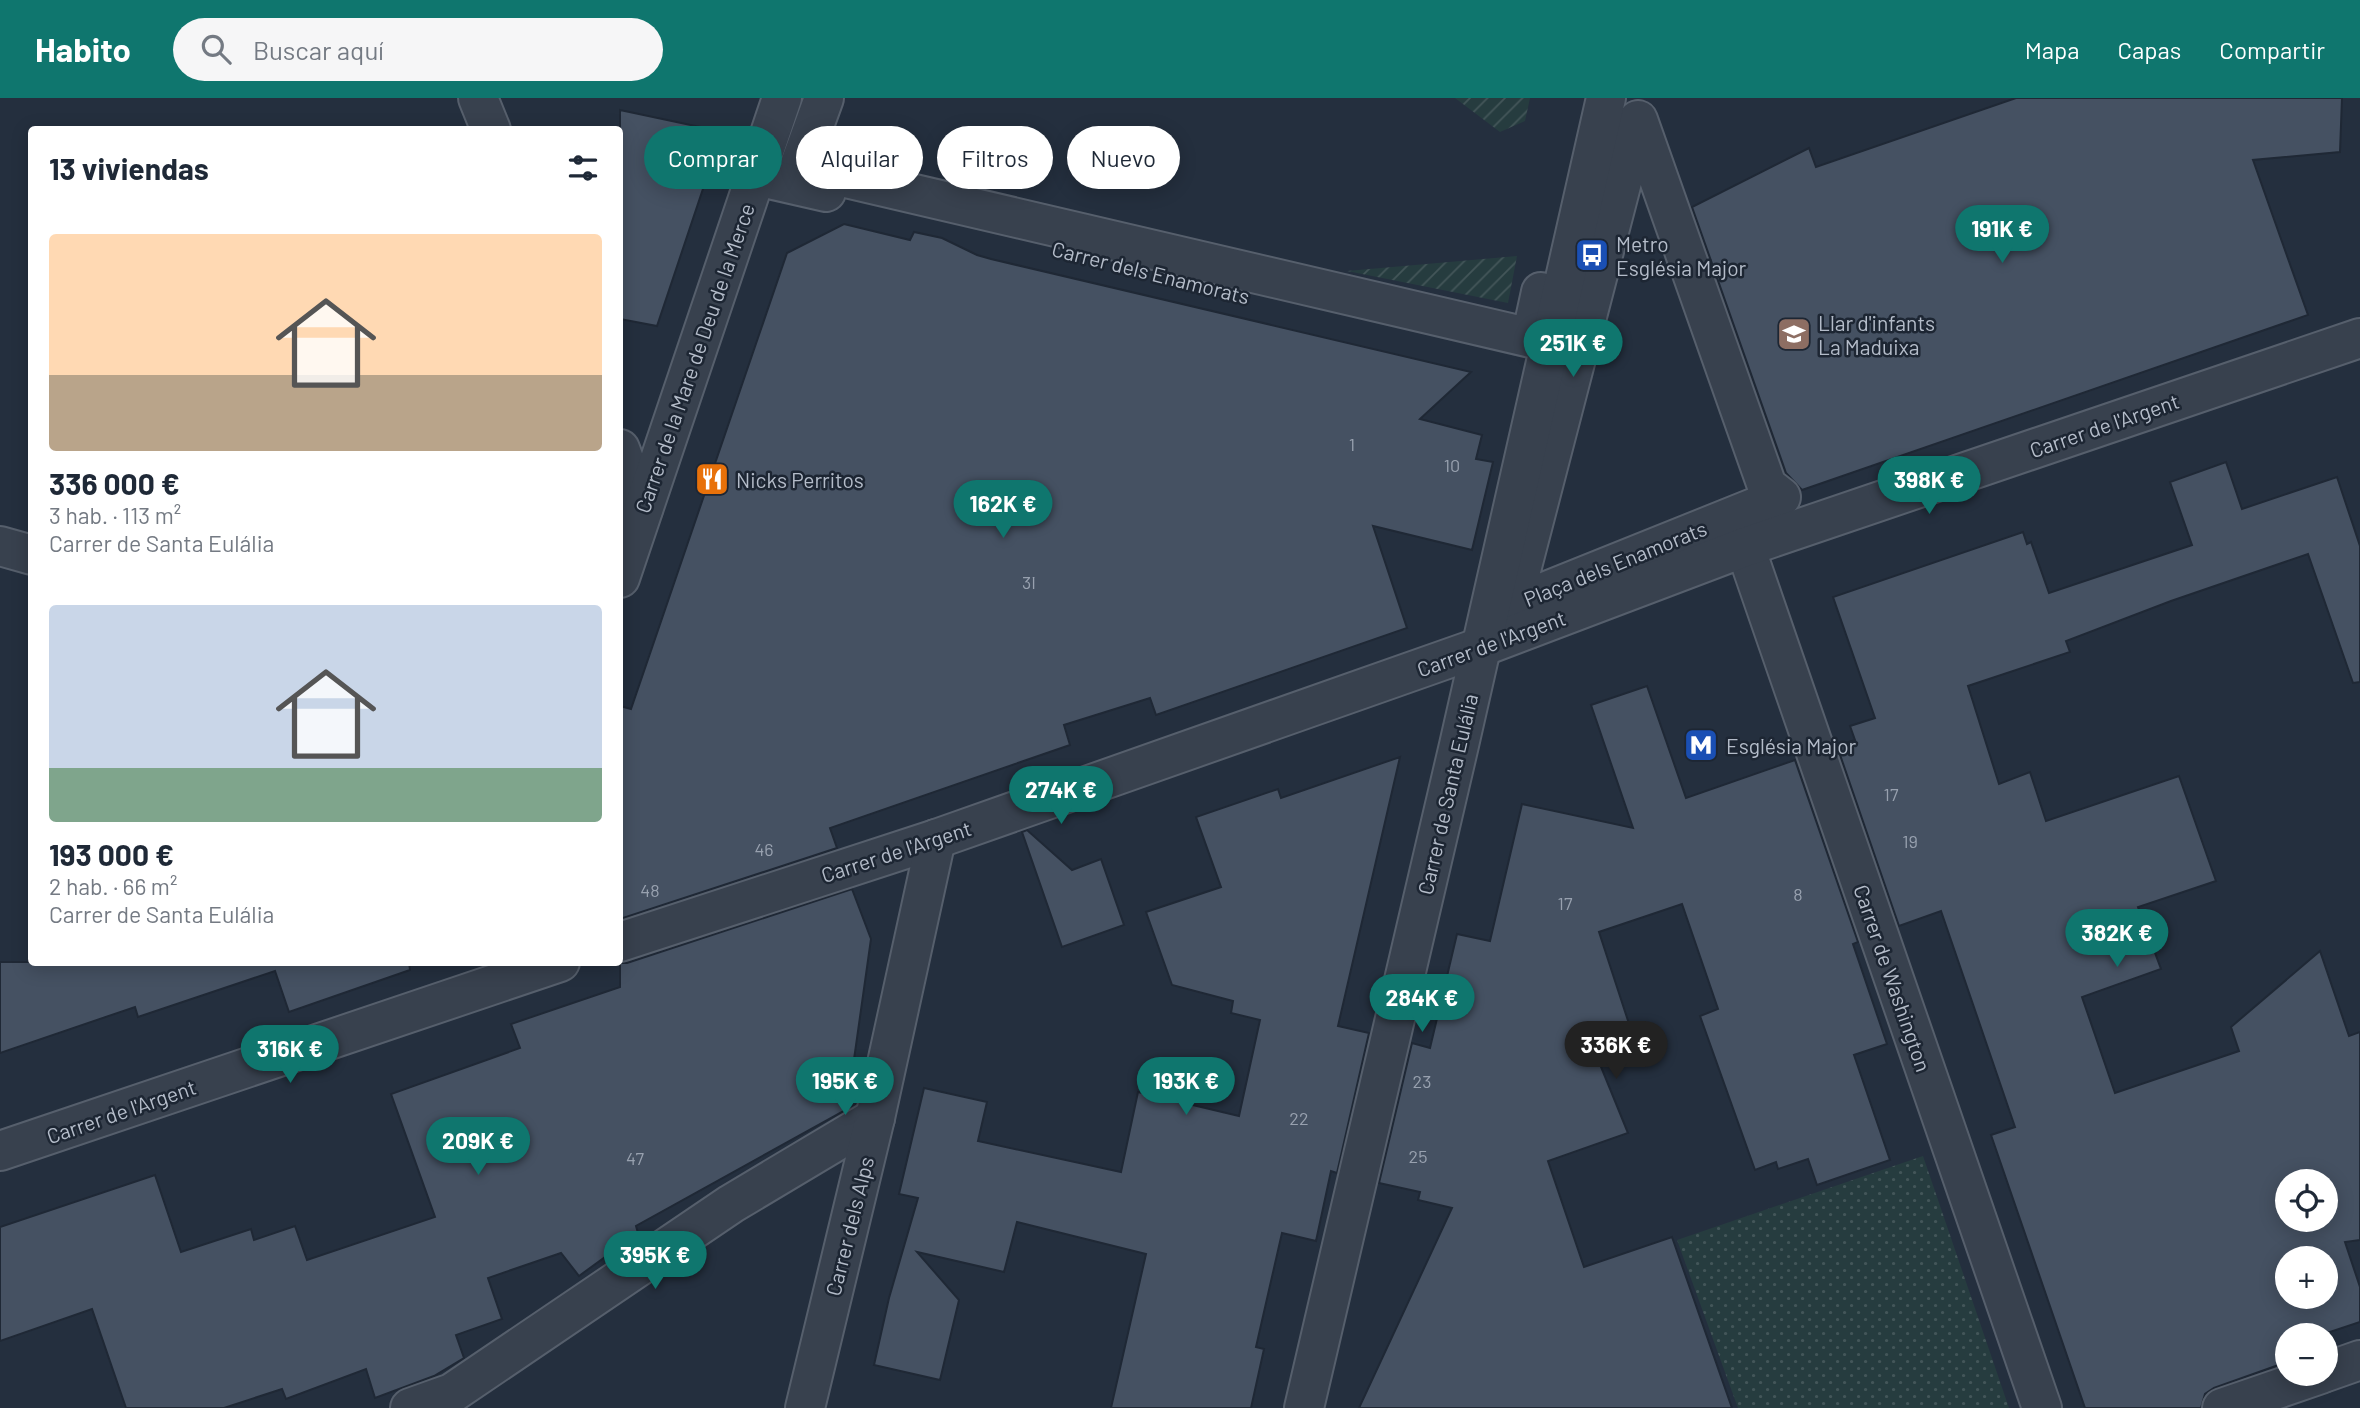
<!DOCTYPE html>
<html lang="es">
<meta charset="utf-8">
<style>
:root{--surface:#fff;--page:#f6f6f7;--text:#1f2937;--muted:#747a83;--accent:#0f766e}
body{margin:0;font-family:Barlow,sans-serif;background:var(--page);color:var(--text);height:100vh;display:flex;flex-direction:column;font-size:26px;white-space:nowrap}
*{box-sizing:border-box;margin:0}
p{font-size:23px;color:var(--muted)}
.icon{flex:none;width:38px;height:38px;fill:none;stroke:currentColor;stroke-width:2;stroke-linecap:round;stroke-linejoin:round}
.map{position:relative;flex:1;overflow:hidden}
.panel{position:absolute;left:28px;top:28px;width:595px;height:840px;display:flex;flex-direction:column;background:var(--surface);border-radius:7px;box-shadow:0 4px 18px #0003}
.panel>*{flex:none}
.banner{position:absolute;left:644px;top:28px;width:665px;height:63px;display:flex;gap:14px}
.fabs{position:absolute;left:2275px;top:1071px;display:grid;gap:14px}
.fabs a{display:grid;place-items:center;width:63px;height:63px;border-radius:50%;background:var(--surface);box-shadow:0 4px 18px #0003;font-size:35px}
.price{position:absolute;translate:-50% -60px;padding:0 16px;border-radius:24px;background:var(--accent);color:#fff;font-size:23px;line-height:46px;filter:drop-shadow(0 2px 4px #0008)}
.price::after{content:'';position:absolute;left:50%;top:42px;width:21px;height:16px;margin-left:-10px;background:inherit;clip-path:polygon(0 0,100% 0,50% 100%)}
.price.active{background:#222;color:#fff}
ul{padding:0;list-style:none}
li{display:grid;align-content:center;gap:14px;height:371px;padding:0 21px}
li span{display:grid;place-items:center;height:217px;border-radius:7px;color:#555}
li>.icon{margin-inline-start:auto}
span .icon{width:126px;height:126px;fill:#fffc;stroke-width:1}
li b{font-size:30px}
h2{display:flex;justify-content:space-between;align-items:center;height:84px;padding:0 21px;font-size:30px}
.tag{padding:0 24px;border-radius:32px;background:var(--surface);box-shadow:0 4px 18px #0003;font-size:24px;line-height:63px}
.tag.active{background:var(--accent);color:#fff}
header{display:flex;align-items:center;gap:42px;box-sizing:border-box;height:98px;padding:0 35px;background:var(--accent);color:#fff}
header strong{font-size:33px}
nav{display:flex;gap:38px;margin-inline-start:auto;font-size:24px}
.search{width:490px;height:63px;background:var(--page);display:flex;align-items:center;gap:18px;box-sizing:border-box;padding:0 24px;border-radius:38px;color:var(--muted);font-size:26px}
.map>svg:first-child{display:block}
.park{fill:url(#park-dots)}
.garden{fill:url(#garden-furrows)}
.building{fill:#455162;stroke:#1f2835;stroke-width:2;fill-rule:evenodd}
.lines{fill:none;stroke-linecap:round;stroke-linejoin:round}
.minor-casing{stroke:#565f6c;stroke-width:42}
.minor{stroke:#38414e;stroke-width:38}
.labels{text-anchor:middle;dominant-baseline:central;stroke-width:5;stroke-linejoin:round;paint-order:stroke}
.number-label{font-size:18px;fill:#98a1af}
.poi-label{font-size:21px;fill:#b4bcc9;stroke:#1d2633;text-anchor:start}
.street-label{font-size:21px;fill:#b4bcc9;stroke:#1d2633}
</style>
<header>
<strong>Habito</strong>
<div class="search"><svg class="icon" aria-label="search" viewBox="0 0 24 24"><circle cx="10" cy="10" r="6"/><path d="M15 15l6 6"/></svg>Buscar aquí</div>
<nav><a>Mapa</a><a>Capas</a><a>Compartir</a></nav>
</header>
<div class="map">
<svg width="2360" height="1310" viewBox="0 0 2360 1310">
<defs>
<pattern id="park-dots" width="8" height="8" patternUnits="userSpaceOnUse" patternTransform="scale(1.75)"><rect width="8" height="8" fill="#263c3f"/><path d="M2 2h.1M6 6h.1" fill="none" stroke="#435659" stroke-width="1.8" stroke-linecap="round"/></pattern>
<pattern id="garden-furrows" width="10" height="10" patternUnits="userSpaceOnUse" patternTransform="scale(1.75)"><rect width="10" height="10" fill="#263c3f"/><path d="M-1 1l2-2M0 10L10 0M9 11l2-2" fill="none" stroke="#435659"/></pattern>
</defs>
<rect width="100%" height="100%" fill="#242f3e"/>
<polygon class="park" points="1923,1058 2009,1310 1738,1310 1677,1142"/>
<g class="garden">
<polygon points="1455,0 1530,0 1525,23 1500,34"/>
<polygon points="1517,158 1508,205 1347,173"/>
</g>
<g class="building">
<polygon points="2016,0 2342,0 2340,54 2253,62 2308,217 1802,392 1786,375 1692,109 1809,50 1816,69"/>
<polygon points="620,12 733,36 704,88 657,228 620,221"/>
<polygon points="844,126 910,142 914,134 942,140 977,157 991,161 1471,274 1420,321 1482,337 1476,361 1493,364 1472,452 1373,428 1407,530 1156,617 1150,600 1064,627 1070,647 830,730 837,750 620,821 620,608 631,611 787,155"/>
<path d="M2226,364L2242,411L2337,379L2360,448V584L2353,585L2308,456L2171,503L2066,543L2070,554L1968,588L1999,686L2030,674L2046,723L2179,678L2216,783L2138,809L2161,871L2082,899L2115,995L2239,953L2231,929L2320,853L2349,938L2360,934V1142L2345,1144L2360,1189V1224L2321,1237H2287V1264L2214,1290L2205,1296L2201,1310H2085L1991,1037L2015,1029L1941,813L1899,828L1837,648L1855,642L1850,628L1875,620L1833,499L2023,434L2027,446L2031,444L2049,495L2192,447L2170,384ZM2287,1083H2326V1122H2287ZM2287,1160H2326V1199H2287Z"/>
<polygon points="1647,588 1686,700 1795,662 1858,844 1853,846 1887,946 1854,957 1890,1062 1817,1087 1808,1061 1778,1071 1776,1064 1755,1072 1700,918 1718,911 1682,806 1599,834 1634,941 1595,954 1628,1035 1548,1063 1584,1169 1672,1139 1732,1310 1359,1310 1452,1110 1418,1102 1420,1094 1379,1085 1412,945 1430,950 1457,836 1490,843 1522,706 1633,730 1591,607"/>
<polygon points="1400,659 1338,928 1369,935 1337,1075 1331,1073 1316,1143 1282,1135 1256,1249 1264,1251 1251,1310 1111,1310 1146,1156 1017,1124 1004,1174 917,1154 959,1202 940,1282 874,1267 889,1200 918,1100 899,1096 924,990 987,1004 978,1043 1121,1074 1138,994 1239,1018 1260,922 1231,915 1233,903 1172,887 1146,814 1221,789 1196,719 1278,691 1281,700"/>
<polygon points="1027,732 1072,772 1101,761 1124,827 1062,849 1022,734"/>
<polygon points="852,791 871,841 847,1011 636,1128 638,1135 579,1178 561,1155 488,1180 502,1221 456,1237 464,1260 434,1278 375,1300 366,1271 286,1301 282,1291 224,1310 126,1310 92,1211 0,1243 0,1129 155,1077 181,1154 251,1131 254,1142 295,1128 307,1162 435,1119 391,996 520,950 511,926 620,889 620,865 627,865"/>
<polygon points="0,864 409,864 410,872 289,914 275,873 138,919 135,909 0,955"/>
</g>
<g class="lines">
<g class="minor-casing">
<g id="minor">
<polyline points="478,0 491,32"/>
<polyline points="824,0 799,69 1531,240 1541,194"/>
<polygon points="1638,22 1767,388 1781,399 1512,507"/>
<polyline points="756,78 826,94"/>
<polyline points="620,351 643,411"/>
<polyline points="0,448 32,457"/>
<polyline points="1745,449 2042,1310"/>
<polyline points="620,480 782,0"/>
<polyline points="620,844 936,741 1481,549 1745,449 2360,240"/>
<polyline points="0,1053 560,864"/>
<polyline points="2326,1274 2360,1262"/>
<polyline points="410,1310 452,1295 731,1106 875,1020"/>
<polyline points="805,1310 875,1020 936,741"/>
<polyline points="1304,1310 1459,647 1606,0"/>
<polyline points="2222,1310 2321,1276"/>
</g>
</g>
<use href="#minor" class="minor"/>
</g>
<defs>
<g id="bus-square" transform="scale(1.75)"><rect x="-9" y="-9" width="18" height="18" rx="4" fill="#1a4fb4" stroke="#1d2633"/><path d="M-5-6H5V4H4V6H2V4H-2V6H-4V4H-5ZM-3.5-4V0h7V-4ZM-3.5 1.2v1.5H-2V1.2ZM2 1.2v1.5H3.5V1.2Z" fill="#fff"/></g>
<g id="school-square" transform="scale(1.75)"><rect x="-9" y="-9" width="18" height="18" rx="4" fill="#8d6e63" stroke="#1d2633"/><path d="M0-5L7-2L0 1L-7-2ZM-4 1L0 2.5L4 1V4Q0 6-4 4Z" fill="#fff"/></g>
<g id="restaurant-square" transform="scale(1.75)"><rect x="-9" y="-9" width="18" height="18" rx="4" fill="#e8710a" stroke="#1d2633"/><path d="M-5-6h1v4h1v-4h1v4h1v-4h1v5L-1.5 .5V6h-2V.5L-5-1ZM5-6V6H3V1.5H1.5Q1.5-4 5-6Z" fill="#fff"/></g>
<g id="metro-square" transform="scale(1.75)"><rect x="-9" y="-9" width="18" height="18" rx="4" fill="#1a4fb4" stroke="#1d2633"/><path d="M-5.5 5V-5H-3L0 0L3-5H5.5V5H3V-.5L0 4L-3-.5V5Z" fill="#fff"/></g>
</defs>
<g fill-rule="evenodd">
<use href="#bus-square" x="1592" y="157"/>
<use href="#school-square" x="1794" y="236"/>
<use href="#restaurant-square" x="712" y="381"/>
<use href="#metro-square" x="1701" y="647"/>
</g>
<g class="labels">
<g class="number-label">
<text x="1352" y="346">1</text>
<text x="1452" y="367">10</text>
<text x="1029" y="484">3I</text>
<text x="1891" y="696">17</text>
<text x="1910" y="743">19</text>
<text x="764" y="751">46</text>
<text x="650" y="792">48</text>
<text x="1798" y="796">8</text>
<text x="1565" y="805">17</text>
<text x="1422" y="983">23</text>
<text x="1299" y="1020">22</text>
<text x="1418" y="1058">25</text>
<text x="635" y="1060">47</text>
</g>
<g class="poi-label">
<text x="1616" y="145">Metro<tspan x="1616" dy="24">Església Major</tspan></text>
<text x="1818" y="224">Llar d'infants<tspan x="1818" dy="24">La Maduixa</tspan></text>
<text x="736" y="381">Nicks Perritos</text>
<text x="1726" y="647">Església Major</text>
</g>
<g class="street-label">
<text transform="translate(1151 174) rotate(14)">Carrer dels Enamorats</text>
<text transform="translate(694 260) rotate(-71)">Carrer de la Mare de Deu de la Merce</text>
<text transform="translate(2104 327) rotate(-19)">Carrer de l'Argent</text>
<text transform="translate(1615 465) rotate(-22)">Plaça dels Enamorats</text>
<text transform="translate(1491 545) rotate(-20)">Carrer de l'Argent</text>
<text transform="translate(1447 696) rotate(-77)">Carrer de Santa Eulália</text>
<text transform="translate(896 753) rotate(-18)">Carrer de l'Argent</text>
<text transform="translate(1893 880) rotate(71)">Carrer de Washington</text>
<text transform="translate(121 1013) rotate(-19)">Carrer de l'Argent</text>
<text transform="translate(849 1128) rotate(-76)">Carrer dels Alps</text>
</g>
</g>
</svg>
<div class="fabs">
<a><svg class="icon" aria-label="locate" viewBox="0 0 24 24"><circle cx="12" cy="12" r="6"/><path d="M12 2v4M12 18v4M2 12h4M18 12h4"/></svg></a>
<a>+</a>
<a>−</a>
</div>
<b class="price" style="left:2002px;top:167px">191K €</b>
<b class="price" style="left:1573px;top:281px">251K €</b>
<b class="price" style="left:1929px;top:418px">398K €</b>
<b class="price" style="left:1003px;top:442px">162K €</b>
<b class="price" style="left:1061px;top:728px">274K €</b>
<b class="price" style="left:2117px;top:871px">382K €</b>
<b class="price" style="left:1422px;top:936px">284K €</b>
<b class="price active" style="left:1616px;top:983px">336K €</b>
<b class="price" style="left:290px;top:987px">316K €</b>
<b class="price" style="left:845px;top:1019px">195K €</b>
<b class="price" style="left:1186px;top:1019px">193K €</b>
<b class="price" style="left:478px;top:1079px">209K €</b>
<b class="price" style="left:655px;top:1193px">395K €</b>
<div class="banner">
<a class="tag active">Comprar</a>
<a class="tag">Alquilar</a>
<a class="tag">Filtros</a>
<a class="tag">Nuevo</a>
</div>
<section class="panel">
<h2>13 viviendas<svg class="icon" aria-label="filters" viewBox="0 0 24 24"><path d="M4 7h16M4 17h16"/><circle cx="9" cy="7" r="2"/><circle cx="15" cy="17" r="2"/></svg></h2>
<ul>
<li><span style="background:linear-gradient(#ffd9b3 65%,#b9a48a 0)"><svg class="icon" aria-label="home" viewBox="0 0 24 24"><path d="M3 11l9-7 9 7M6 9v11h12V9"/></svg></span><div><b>336 000 €</b><p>3 hab. · 113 m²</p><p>Carrer de Santa Eulália</p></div></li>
<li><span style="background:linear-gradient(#c9d6e8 75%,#7fa58c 0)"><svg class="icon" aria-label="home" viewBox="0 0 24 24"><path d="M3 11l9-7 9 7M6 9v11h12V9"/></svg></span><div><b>193 000 €</b><p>2 hab. · 66 m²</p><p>Carrer de Santa Eulália</p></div></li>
</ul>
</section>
</div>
